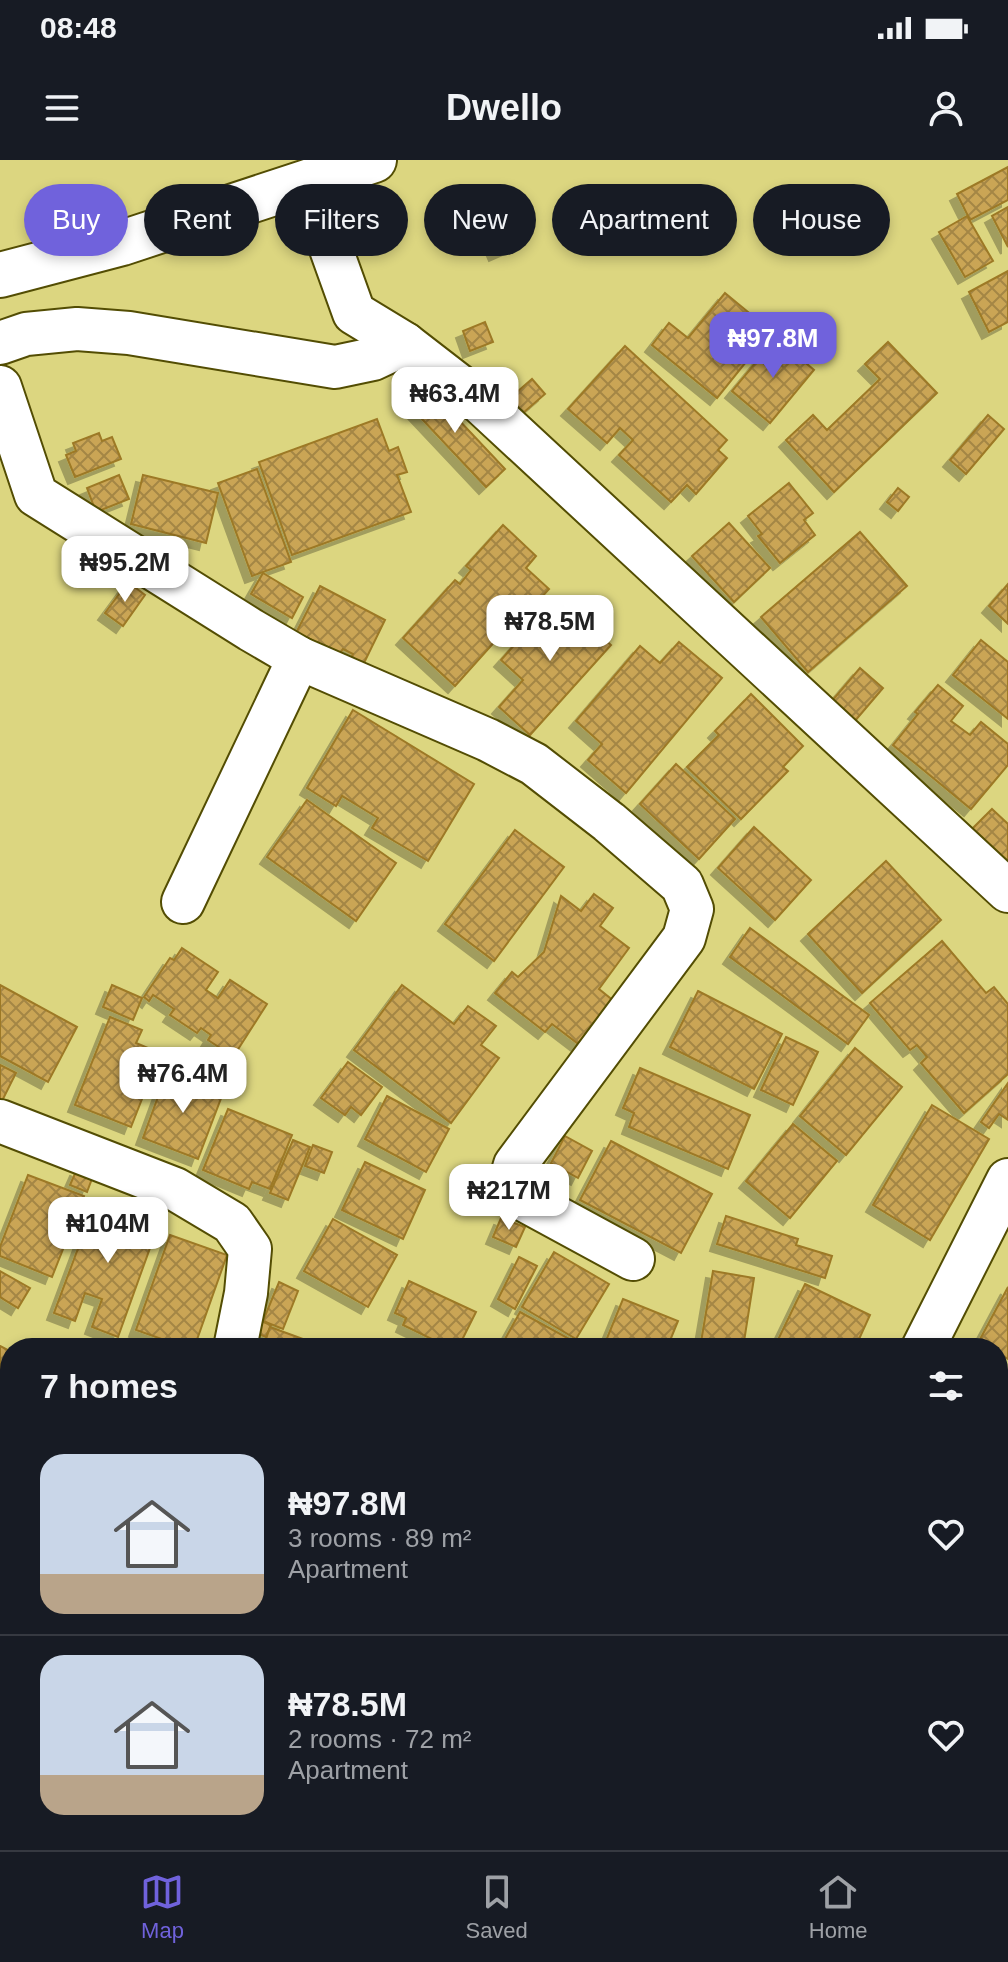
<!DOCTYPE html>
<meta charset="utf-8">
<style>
:root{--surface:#171b24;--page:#242831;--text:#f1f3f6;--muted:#9ea1a6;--line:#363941;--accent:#7062dc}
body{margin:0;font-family:Arial,sans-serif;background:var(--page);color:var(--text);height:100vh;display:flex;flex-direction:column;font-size:30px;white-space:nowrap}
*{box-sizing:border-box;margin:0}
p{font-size:26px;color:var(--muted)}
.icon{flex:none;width:44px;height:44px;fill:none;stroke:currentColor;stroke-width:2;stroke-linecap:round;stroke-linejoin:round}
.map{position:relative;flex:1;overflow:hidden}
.panel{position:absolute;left:0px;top:1178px;width:1008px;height:512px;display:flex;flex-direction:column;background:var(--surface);border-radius:32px 32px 0 0;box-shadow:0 4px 12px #0003}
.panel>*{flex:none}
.top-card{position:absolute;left:24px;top:24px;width:960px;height:72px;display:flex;gap:16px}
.price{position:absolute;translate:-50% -68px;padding:0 18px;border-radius:16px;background:#fff;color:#222;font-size:26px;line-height:52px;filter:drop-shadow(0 2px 4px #0008)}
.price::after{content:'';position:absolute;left:50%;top:48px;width:24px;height:18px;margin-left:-12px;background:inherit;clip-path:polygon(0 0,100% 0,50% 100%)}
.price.current{background:var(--accent);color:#fff}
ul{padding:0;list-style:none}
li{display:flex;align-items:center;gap:24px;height:200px;padding:0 40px}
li+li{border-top:2px solid var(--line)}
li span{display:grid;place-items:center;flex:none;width:224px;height:160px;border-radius:24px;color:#555}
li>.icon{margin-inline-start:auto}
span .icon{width:96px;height:96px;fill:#fffc;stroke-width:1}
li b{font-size:34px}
h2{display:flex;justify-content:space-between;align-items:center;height:96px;padding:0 40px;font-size:34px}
.chip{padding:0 28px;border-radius:36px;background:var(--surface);box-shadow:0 4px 12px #0003;font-size:28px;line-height:72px}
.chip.current{background:var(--accent);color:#fff}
.status{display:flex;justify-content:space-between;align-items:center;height:56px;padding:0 40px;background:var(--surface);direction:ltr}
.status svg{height:22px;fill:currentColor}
header{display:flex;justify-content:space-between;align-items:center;height:104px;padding:0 40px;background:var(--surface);font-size:36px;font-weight:600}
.dock{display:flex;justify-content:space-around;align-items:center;height:112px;border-top:2px solid var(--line);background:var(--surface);font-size:22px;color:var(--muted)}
.dock a{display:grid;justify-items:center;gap:4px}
.dock .current{color:var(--accent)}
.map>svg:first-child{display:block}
.building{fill:url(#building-cross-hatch);stroke:#9d7925;stroke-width:2;filter:url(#shadow)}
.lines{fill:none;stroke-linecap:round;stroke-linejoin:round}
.minor-casing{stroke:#534d03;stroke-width:46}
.highway-casing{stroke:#534d03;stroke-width:48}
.minor{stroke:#fff;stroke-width:42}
.highway{stroke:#fff;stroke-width:44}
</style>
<div class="status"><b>08:48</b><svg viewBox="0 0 49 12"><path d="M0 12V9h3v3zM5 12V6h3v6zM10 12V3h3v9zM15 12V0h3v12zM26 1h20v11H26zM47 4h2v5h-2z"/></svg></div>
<header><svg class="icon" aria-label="menu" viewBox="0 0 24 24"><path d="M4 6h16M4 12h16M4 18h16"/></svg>Dwello<svg class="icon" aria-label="person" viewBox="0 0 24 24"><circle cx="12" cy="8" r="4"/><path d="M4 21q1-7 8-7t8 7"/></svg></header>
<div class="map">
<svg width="1008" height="1690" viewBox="0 0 1008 1690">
<defs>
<pattern id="building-cross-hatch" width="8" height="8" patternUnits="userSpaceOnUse" patternTransform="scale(2)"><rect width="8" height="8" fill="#caa555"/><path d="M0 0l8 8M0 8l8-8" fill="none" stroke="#a48644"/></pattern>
<filter id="shadow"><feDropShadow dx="-7" dy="7" stdDeviation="0" flood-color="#0004"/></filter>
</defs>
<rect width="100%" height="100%" fill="#dcd680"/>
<g class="building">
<polygon points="1008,7 1008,40 970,60 957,34"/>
<polygon points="857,43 877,67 864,78 843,53"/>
<polygon points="1008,47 1008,87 992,56"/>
<polygon points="967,56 993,101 965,117 939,72"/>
<polygon points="505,65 514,86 496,94 487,73"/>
<polygon points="1008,111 1008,162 989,172 969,132"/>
<polygon points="725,133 771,171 717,238 652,185 669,163 688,178"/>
<polygon points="485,162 493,182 470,191 463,171"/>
<polygon points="776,178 814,210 770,263 732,231"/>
<polygon points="888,182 937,233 834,332 786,280 813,255 827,270 880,219 865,204"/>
<polygon points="625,186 727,280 718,290 727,298 696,334 687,325 671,342 619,295 633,280 620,268 607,283 568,249"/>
<polygon points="532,219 545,234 523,253 510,238"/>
<polygon points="424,223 505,309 486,327 405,241"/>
<polygon points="988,255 1004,269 966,314 950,300"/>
<polygon points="377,259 389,291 398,287 407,312 397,315 411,352 292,395 259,302"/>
<polygon points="99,273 102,281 112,277 121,299 75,317 66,295 76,291 73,283"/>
<polygon points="257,309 291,402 252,416 218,323"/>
<polygon points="119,315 129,339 96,352 87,328"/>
<polygon points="143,315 218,333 206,383 131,364"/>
<polygon points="789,323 813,353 804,360 815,375 780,403 758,376 762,374 748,356"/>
<polygon points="898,328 909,337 898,351 887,342"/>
<polygon points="729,363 770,408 734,442 692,396"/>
<polygon points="503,365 536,396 526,408 549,429 510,472 506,469 455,526 403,478 455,420 460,424 471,410 466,406"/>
<polygon points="860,372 907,426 808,512 761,457"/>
<polygon points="263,413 303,437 292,458 251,434"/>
<polygon points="128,422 145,435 123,466 105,453"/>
<polygon points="1008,424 1008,464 989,446"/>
<polygon points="320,426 385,460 362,507 350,500 353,494 343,489 339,495 296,473"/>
<polygon points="557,437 611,485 530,575 499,547 523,520 501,500"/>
<polygon points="981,480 1008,502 1008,559 953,515"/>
<polygon points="679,482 722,518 626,633 588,600 602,584 576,561 640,486 660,503"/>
<polygon points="860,508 883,528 854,562 831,542"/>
<polygon points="938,525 963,546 951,561 970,575 981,562 1008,584 1008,605 971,649 893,585 918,554 915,552"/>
<polygon points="751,534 803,586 783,607 788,611 741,659 687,607 719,575 715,571"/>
<polygon points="353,550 474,624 428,701 372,668 378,658 342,636 336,646 307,628"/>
<polygon points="676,604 735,659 699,699 640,644"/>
<polygon points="307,640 396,703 356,761 267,697"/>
<polygon points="992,649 1008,664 1008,709 970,671"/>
<polygon points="754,667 811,720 775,760 718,708"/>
<polygon points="515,670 564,707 494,801 445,764"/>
<polygon points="886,701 941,760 862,833 808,774"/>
<polygon points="594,734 613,748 600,766 629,788 599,829 615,842 581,886 552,864 545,872 495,833 512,812 518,817 544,792 561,736 581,751"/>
<polygon points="750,768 869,855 848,884 730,797"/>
<polygon points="942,781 986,833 994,827 1008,844 1008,914 964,953 921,903 927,897 917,885 910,890 870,843"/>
<polygon points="182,788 218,812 206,830 218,838 230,820 267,844 237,891 231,888 228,893 208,880 211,875 201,868 197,873 170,855 174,849 153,835 149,841 144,837 170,798 174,800"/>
<polygon points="0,825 77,867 48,922 0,896"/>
<polygon points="112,825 142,838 133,860 103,847"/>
<polygon points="402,825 454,864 468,846 496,866 481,885 499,898 451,963 354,890"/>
<polygon points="698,831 782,874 754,929 670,887"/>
<polygon points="110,857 142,870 136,883 160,893 131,967 75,945"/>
<polygon points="786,877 818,892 793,945 761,930"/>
<polygon points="855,888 902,927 846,995 800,956"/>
<polygon points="348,902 382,927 361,955 351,947 345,955 321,938"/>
<polygon points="0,905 16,913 2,941 0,940"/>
<polygon points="640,908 750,955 728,1009 629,967 634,953 623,948"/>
<polygon points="167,912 223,933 198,999 143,978"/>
<polygon points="1008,923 1008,960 999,954 989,968 981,962"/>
<polygon points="387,936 449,969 426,1012 365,979"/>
<polygon points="932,945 989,979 930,1080 873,1045"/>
<polygon points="228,949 292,975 270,1029 252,1022 249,1029 203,1010"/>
<polygon points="793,964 837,1001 790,1058 746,1021"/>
<polygon points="565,976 592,991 578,1018 551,1003"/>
<polygon points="293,980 310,987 288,1040 270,1033"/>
<polygon points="611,981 712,1034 681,1093 580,1040"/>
<polygon points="313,985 332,992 324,1013 305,1006"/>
<polygon points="365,1002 425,1030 403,1079 342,1050"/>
<polygon points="77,1009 93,1016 87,1032 70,1025"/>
<polygon points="28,1015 84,1036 52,1117 0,1096 0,1087"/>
<polygon points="96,1040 159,1063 118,1177 92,1167 102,1139 85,1133 75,1161 54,1153"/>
<polygon points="726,1056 798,1079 796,1085 832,1096 825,1118 717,1084"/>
<polygon points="501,1058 525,1067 516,1087 493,1077"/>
<polygon points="333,1059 397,1095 368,1147 304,1111"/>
<polygon points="170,1075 227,1095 194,1188 187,1188 136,1170"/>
<polygon points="554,1092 609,1124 576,1179 522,1147"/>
<polygon points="519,1097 537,1106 515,1149 498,1139"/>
<polygon points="0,1111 30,1128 18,1148 0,1137"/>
<polygon points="713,1111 754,1118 743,1188 700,1188"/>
<polygon points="409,1121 476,1152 458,1188 450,1188 403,1165 406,1158 395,1153"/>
<polygon points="279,1122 298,1131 283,1169 263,1161"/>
<polygon points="805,1124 870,1155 855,1188 774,1188"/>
<polygon points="1008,1127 1008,1199 998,1193 998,1188 988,1188 978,1183"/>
<polygon points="623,1139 678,1161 667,1188 603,1188"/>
<polygon points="520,1152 575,1182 571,1188 500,1188"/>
<polygon points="253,1158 271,1165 266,1177 249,1170"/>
<polygon points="270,1167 322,1186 322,1188 263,1188"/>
<polygon points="0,1186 10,1191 10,1231 0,1227"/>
<polygon points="1003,1258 1008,1260 1008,1336 998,1331 998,1262 1000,1263"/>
<polygon points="0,1291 10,1295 0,1317"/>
<polygon points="1,1361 10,1364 10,1423 0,1421"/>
<polygon points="1008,1392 1008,1470 1007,1472 998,1468 998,1412"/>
<polygon points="0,1437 10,1440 10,1504 0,1501"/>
<polygon points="1005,1508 1008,1508 1008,1598 998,1597 998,1563"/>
<polygon points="0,1533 10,1535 10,1594 0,1592"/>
<polygon points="998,1606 1002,1607 999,1660 998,1660"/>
<polygon points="0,1648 10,1652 10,1680 57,1680 53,1690 0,1690"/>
<polygon points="67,1680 113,1680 110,1690 64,1690"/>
<polygon points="675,1680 729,1680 726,1690 674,1690 672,1689"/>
</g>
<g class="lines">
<g class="minor-casing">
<g id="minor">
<polyline points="307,22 354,153 405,184 480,242 1008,731"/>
<polyline points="0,183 26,174 77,169 129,173 335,207 373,199 405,184"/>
<polyline points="0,227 36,335 251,470 299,498 488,580 534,604 609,662 682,725 692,749 684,778 515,1005 510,1022 517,1036 633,1099"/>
<polyline points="183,742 299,498"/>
<polyline points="0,961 175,1029 232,1063 250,1089 246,1133 235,1188"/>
<polyline points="923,1188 1008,1020"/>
<polyline points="481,1680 534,1690"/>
<polyline points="130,1690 133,1680"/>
<polyline points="758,1690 760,1680"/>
</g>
</g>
<g class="highway-casing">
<polyline id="highway" points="0,115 122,83 374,0"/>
</g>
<use href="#minor" class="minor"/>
<use href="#highway" class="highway"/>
</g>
</svg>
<b class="price current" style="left:773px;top:220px">₦97.8M</b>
<b class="price" style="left:455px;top:275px">₦63.4M</b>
<b class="price" style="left:125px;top:444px">₦95.2M</b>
<b class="price" style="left:550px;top:503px">₦78.5M</b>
<b class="price" style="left:183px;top:955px">₦76.4M</b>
<b class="price" style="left:509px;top:1072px">₦217M</b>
<b class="price" style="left:108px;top:1105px">₦104M</b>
<div class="top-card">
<a class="chip current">Buy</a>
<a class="chip">Rent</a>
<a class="chip">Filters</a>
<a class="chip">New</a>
<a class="chip">Apartment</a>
<a class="chip">House</a>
</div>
<section class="panel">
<h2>7 homes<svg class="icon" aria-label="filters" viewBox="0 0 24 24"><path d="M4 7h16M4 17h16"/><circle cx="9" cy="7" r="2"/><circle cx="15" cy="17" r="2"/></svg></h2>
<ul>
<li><span style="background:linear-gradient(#c9d6e8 75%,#b9a48a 0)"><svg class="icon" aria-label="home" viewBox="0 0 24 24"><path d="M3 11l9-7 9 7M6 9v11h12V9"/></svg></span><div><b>₦97.8M</b><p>3 rooms · 89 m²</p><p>Apartment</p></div><svg class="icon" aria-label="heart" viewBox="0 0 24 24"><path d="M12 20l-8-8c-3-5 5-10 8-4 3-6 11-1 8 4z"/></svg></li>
<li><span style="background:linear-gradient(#c9d6e8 75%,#b9a48a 0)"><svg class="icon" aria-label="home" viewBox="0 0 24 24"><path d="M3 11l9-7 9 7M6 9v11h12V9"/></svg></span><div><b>₦78.5M</b><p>2 rooms · 72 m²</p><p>Apartment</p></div><svg class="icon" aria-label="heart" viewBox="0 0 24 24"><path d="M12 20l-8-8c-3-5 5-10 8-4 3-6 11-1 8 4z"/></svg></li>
</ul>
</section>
</div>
<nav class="dock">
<a class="current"><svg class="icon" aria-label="map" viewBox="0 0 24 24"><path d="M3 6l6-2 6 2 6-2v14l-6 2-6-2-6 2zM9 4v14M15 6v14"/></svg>Map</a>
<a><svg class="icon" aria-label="saved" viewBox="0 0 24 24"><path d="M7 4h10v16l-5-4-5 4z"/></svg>Saved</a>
<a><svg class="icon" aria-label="home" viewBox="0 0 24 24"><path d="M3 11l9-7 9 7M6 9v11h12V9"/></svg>Home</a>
</nav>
